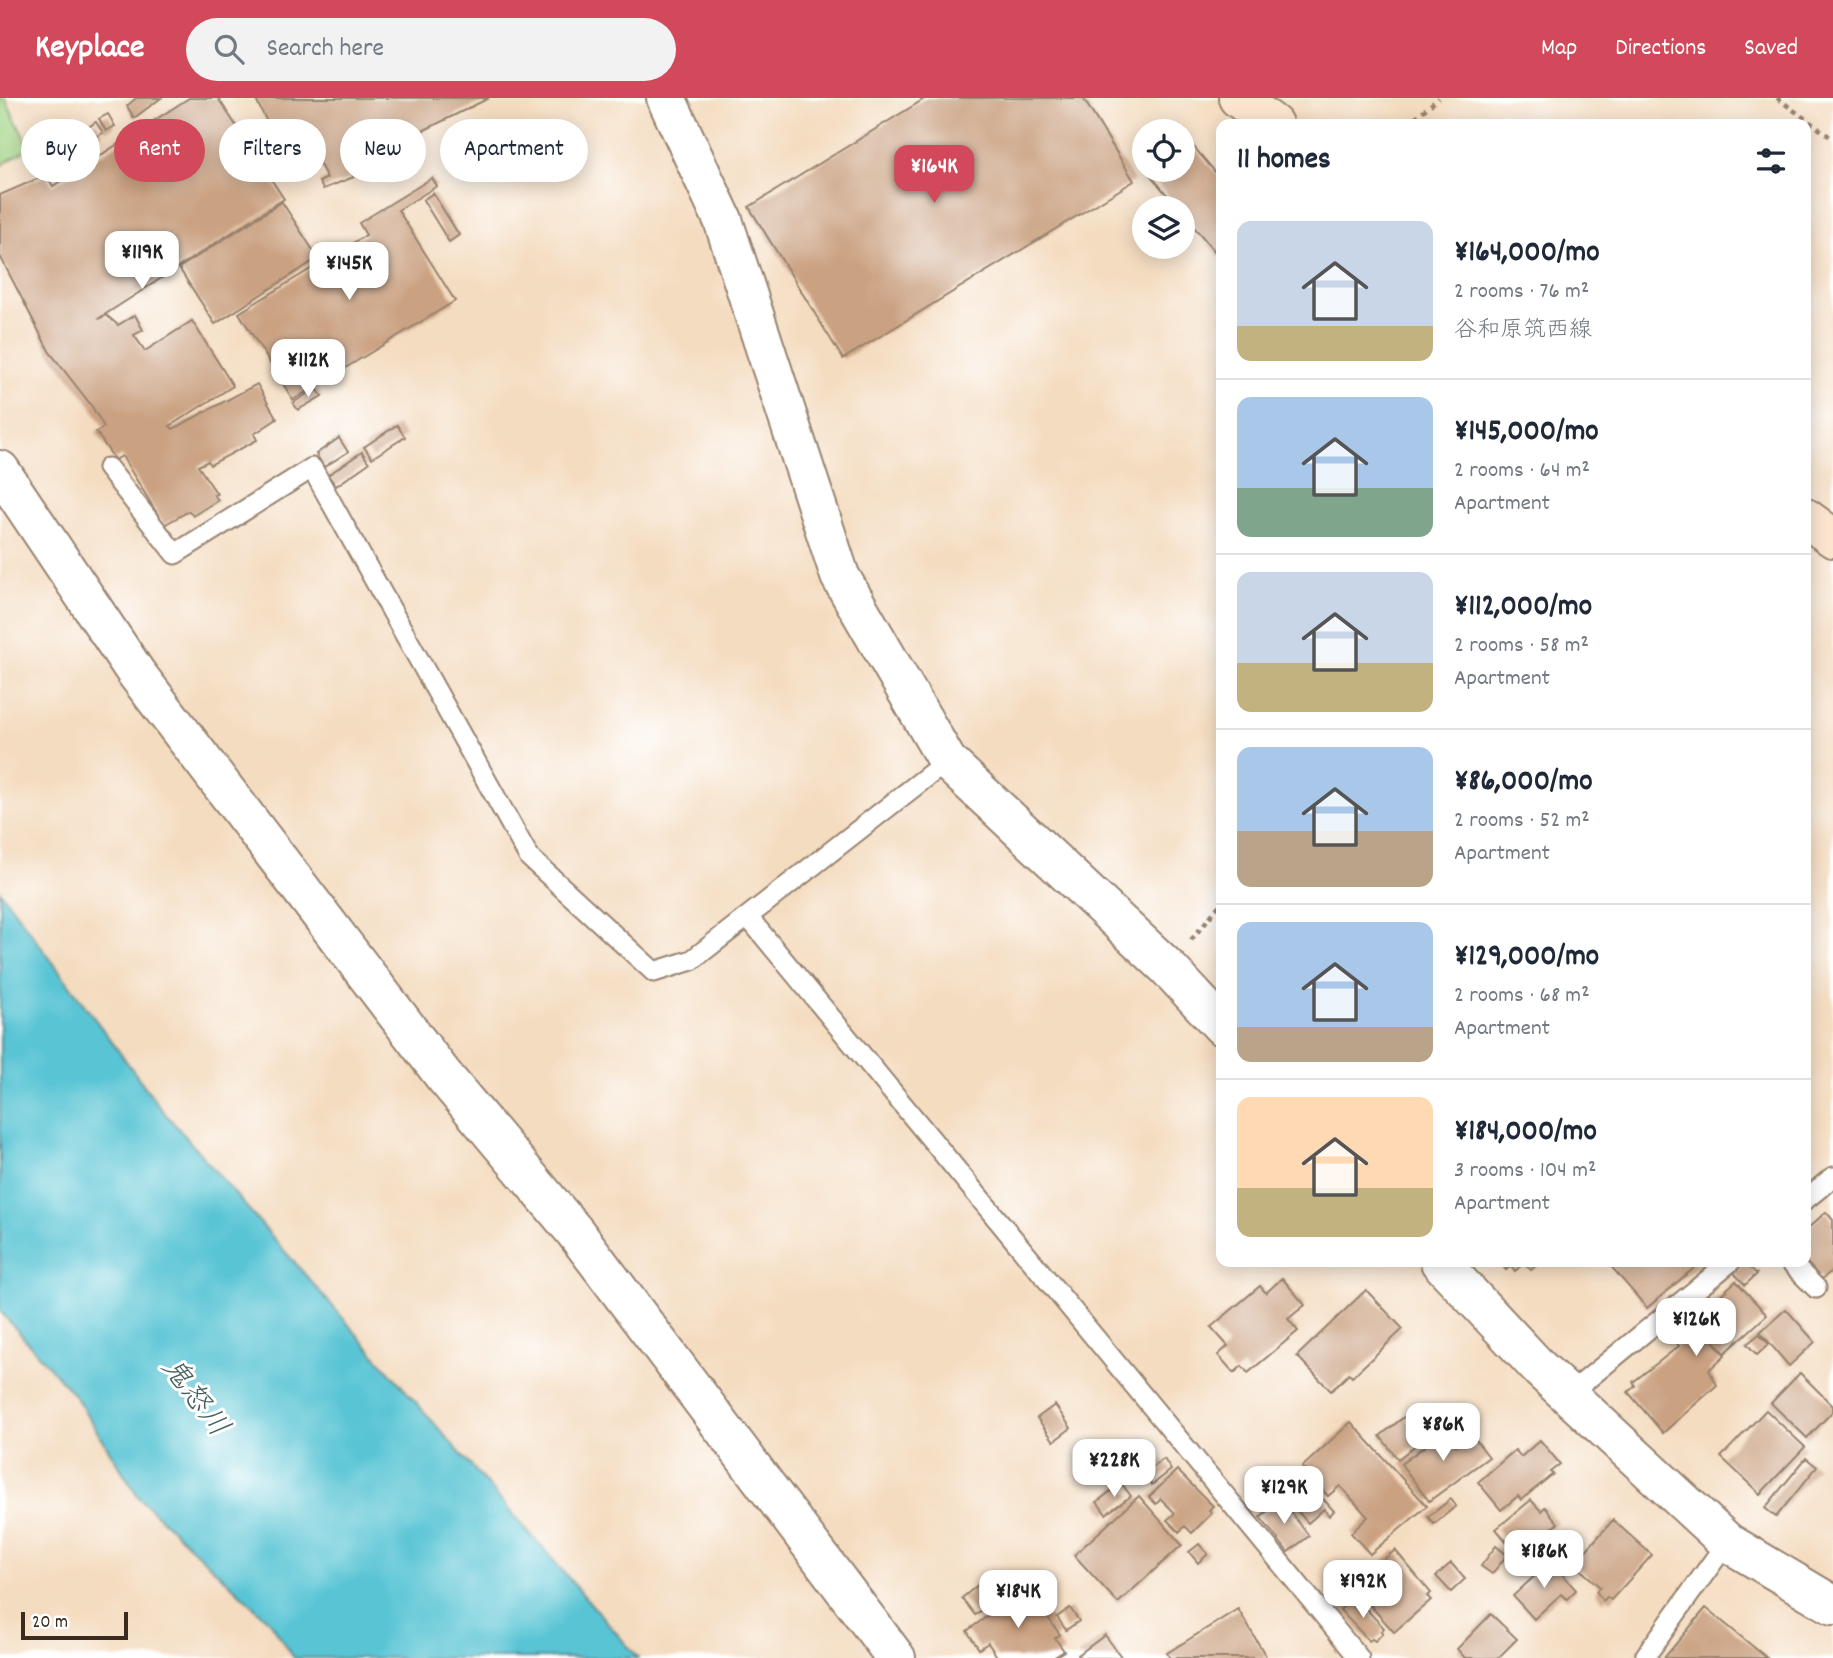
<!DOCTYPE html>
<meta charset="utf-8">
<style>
:root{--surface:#fff;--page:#f2f2f3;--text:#1f2937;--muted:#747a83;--line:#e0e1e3;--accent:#d1495b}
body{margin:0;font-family:Dekko,"Klee One",sans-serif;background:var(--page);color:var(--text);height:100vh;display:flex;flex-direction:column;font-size:26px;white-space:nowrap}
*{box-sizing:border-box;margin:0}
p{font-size:23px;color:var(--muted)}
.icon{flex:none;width:38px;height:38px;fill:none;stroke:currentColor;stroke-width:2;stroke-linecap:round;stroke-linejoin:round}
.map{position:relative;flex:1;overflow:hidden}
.sheet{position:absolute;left:1216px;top:21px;width:595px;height:1148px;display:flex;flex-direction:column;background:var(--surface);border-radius:14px;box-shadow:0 4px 18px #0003}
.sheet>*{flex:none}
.guide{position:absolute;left:21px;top:21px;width:665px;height:63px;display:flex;gap:14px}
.tools{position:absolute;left:1132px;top:21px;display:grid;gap:14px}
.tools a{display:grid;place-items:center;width:63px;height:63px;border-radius:50%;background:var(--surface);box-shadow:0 4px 18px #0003;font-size:35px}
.scale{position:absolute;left:21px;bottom:18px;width:107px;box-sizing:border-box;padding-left:7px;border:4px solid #3b2a1e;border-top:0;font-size:19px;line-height:24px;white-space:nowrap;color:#3b2a1e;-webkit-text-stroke:5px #fff;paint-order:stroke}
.price{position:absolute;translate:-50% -60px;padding:0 16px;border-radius:14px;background:#fff;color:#222;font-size:23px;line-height:46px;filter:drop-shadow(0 2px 4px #0008)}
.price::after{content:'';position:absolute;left:50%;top:42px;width:21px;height:16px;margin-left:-10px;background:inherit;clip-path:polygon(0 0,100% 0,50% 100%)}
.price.current{background:var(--accent);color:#fff}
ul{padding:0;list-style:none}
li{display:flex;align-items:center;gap:21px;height:175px;padding:0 21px}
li+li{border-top:2px solid var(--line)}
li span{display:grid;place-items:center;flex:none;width:196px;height:140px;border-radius:14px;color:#555}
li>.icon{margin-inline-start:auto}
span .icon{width:84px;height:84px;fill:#fffc;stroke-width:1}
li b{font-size:30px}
h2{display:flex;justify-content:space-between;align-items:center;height:84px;padding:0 21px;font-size:30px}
.pill{padding:0 24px;border-radius:32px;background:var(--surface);box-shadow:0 4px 18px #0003;font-size:24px;line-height:63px}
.pill.current{background:var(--accent);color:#fff}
header{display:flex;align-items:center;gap:42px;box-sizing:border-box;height:98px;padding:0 35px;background:var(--accent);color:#fff}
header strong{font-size:33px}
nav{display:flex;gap:38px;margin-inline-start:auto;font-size:24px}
.search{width:490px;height:63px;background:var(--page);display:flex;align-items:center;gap:18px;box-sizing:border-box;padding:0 24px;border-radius:38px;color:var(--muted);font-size:26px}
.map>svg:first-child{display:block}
.green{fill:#a0d383;stroke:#6e7e50;stroke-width:2}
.water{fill:#59c4d4;stroke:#4a7779;stroke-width:2}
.building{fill:#caa181}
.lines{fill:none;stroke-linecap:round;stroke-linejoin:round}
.service-casing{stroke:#98836f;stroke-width:23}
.minor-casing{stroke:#98836f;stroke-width:42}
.secondary-casing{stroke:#98836f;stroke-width:42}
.path{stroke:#98836f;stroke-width:4.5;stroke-dasharray:5 5;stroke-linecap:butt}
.service{stroke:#fff;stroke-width:19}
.minor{stroke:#fff;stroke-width:38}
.secondary{stroke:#fbe5cf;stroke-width:38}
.labels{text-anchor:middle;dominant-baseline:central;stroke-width:6;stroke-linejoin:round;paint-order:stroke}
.water-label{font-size:30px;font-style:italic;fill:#46605e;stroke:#fff}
</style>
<header>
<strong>Keyplace</strong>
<div class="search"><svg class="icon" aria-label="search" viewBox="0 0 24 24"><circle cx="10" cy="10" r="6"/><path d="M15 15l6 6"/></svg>Search here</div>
<nav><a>Map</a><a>Directions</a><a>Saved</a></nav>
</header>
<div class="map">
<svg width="1833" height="1560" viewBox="0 0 1833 1560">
<rect width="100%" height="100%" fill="#fff"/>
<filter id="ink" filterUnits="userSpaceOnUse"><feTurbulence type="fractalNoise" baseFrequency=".0143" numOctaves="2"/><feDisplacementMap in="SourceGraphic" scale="14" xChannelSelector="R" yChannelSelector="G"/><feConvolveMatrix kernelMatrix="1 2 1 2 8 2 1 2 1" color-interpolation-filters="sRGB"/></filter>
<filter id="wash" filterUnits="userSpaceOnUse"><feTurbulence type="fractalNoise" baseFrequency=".00686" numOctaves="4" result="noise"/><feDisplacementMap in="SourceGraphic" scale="28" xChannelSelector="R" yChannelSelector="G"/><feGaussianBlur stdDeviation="1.57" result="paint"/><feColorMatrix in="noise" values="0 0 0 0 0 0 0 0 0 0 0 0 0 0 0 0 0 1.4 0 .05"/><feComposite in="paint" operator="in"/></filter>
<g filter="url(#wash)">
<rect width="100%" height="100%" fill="#f4dcc0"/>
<polygon class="green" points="0,0 5,0 29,50 0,68"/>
<polygon class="water" points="0,793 163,1013 638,1560 294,1560 271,1525 140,1401 75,1298 0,1213"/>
<g id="blocks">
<g class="building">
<polygon points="136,0 161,0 134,20 127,8"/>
<polygon points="189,0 218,0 284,101 98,221 106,217 118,227 135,217 143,232 134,237 145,253 192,223 233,288 170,328 173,331 257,286 277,321 254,336 257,342 210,367 208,363 198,368 217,396 214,397 218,402 193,418 189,413 164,427 122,358 115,362 96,334 104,329 91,307 49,253 0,158 0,97 46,77 53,88"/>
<polygon points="255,0 489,0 350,69 354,79 323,91 319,84 327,80 317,61 292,74"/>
<polygon points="926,0 1083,0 1134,83 843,261 749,109"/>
<polygon points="108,16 115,28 106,33 99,21"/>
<polygon points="96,24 103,35 94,40 87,30"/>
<polygon points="1183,36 1222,82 1222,162 1183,116 1183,110 1178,110 1146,72 1183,72"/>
<polygon points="432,80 437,88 398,112 455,203 293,302 239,215 366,137 359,125"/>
<polygon points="433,95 459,137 449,144 423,102"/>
<polygon points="282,104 318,160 215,226 179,170"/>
<polygon points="316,290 322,298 298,312 293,305"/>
<polygon points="397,327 405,339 372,360 364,349"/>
<polygon points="339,340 348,354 324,369 316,356"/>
<polygon points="362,354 369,365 336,388 328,377"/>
<polygon points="1826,1114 1833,1122 1833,1172 1822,1181 1806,1164 1806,1132"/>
<polygon points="1499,1164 1541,1164 1531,1172 1524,1165 1515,1173 1511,1168 1506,1172"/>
<polygon points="1612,1164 1701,1164 1647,1210 1609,1166"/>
<polygon points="1744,1164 1757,1176 1745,1187 1734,1175"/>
<polygon points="1282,1180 1305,1207 1288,1221 1298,1233 1248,1275 1242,1268 1234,1275 1218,1257 1228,1248 1211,1229 1260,1188 1266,1195"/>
<polygon points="1736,1183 1767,1217 1725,1255 1705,1233 1725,1257 1709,1272 1717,1287 1663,1335 1628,1294 1635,1288 1633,1284 1679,1248 1674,1241 1693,1224 1698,1230 1701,1228 1694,1221"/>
<polygon points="1366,1192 1403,1231 1352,1279 1349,1276 1331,1293 1297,1258"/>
<polygon points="1786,1211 1815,1244 1789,1268 1760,1234"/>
<polygon points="1759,1236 1769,1246 1757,1257 1747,1246"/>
<polygon points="1800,1275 1833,1308 1833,1313 1807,1340 1771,1305"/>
<polygon points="1055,1307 1071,1330 1054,1343 1037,1320"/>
<polygon points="1766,1312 1805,1349 1760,1396 1721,1359"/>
<polygon points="1404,1319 1422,1342 1398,1361 1380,1338"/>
<polygon points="1351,1324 1427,1408 1370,1456 1351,1435 1368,1419 1340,1388 1328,1398 1302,1369"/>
<polygon points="1445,1333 1456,1347 1471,1336 1489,1359 1429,1403 1401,1366"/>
<polygon points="1540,1342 1560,1366 1550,1374 1553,1376 1521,1402 1518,1398 1501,1412 1478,1384 1515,1352 1521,1359"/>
<polygon points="1806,1360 1817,1369 1776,1419 1765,1410"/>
<polygon points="1164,1361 1171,1372 1152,1387 1144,1375"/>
<polygon points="1177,1372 1213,1408 1209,1412 1212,1415 1192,1435 1185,1428 1179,1434 1167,1422 1175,1415 1161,1401 1156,1406 1149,1399"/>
<polygon points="1298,1373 1334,1413 1329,1418 1324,1411 1308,1425 1278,1391"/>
<polygon points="1121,1385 1131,1398 1106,1416 1097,1404"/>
<polygon points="1139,1398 1182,1447 1118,1505 1074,1457"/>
<polygon points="1451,1401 1456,1408 1434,1426 1428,1419"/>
<polygon points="1281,1402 1309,1438 1288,1454 1260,1419"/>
<polygon points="1531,1402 1541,1413 1545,1409 1558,1425 1519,1458 1496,1431"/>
<polygon points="1613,1422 1652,1457 1611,1502 1607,1499 1603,1503 1596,1493 1600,1489 1574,1466"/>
<polygon points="1199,1446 1208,1456 1198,1465 1189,1454"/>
<polygon points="1496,1448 1507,1457 1492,1476 1481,1468"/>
<polygon points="1395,1452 1431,1495 1427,1498 1431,1502 1394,1534 1353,1488"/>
<polygon points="1551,1463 1576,1492 1567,1501 1561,1496 1534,1521 1513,1498"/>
<polygon points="1451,1465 1465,1481 1451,1494 1436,1478"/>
<polygon points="1340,1466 1349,1474 1338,1485 1329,1476"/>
<polygon points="979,1486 992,1504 975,1517 962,1500"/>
<polygon points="1027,1489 1060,1537 1055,1540 1064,1553 1053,1560 998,1560 988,1545 979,1551 967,1533"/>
<polygon points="1354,1498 1384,1530 1381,1533 1383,1535 1375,1543 1372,1541 1369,1543 1340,1512"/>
<polygon points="1070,1510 1079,1523 1066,1532 1057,1519"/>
<polygon points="1706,1510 1767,1560 1664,1560"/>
<polygon points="1238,1511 1267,1560 1170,1560 1167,1555"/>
<polygon points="1491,1516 1517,1541 1498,1560 1465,1560 1457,1551"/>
<polygon points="1105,1537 1122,1560 1080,1560 1078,1557"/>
</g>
</g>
</g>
<g filter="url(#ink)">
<use href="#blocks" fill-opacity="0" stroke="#98836f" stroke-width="2"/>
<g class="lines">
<g class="service-casing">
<g id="service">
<polyline points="108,370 175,456 312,370 529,759 654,874 692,862 947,663"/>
<polyline points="748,819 1359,1560"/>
<polyline points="1806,1101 1833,1079"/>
<polyline points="1790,1164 1816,1190"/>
<polyline points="1568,1297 1730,1164"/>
<polyline points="1644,1560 1727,1444"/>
</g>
</g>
<g class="minor-casing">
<g id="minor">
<polyline points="666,0 723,122 840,478 947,663 1168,870 1222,928"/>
<polyline points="0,372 136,575 443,977 575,1134 896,1560"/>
<polyline points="1440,1164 1540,1271 1727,1444 1833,1507"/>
</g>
</g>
<g class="secondary-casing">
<g id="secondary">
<polyline points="1238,0 1273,26"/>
<polyline points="1806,420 1833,440"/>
</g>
</g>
<g class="path">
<polyline points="1777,0 1833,41"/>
<polyline points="1407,26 1439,0"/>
<polyline points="1191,842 1222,804"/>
</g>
<use href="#service" class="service"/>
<use href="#minor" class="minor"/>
<use href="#secondary" class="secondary"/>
</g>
</g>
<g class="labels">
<g class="water-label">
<text transform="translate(193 1301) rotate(53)">鬼怒川</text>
</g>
</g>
</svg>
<div class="tools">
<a><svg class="icon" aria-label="locate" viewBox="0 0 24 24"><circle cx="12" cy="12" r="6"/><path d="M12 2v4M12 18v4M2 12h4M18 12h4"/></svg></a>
<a><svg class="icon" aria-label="layers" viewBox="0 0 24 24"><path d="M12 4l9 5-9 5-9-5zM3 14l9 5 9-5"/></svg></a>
</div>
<div class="scale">20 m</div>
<b class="price current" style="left:934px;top:107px">¥164K</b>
<b class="price" style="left:142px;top:193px">¥119K</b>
<b class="price" style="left:349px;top:204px">¥145K</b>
<b class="price" style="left:308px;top:301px">¥112K</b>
<b class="price" style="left:1696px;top:1260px">¥126K</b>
<b class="price" style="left:1443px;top:1365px">¥86K</b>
<b class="price" style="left:1114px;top:1401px">¥228K</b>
<b class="price" style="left:1284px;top:1428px">¥129K</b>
<b class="price" style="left:1544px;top:1492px">¥186K</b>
<b class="price" style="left:1363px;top:1522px">¥192K</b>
<b class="price" style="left:1018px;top:1532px">¥184K</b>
<div class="guide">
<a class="pill">Buy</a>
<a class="pill current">Rent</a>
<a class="pill">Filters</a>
<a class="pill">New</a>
<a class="pill">Apartment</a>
</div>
<section class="sheet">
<h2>11 homes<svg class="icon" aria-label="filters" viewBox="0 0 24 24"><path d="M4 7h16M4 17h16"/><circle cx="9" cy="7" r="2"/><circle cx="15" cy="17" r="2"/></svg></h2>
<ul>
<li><span style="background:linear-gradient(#c9d6e8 75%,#c2b280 0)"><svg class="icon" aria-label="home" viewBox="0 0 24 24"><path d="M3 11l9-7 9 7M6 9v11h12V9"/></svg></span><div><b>¥164,000/mo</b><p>2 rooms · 76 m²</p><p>谷和原筑西線</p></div></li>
<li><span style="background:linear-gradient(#a9c7e8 65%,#7fa58c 0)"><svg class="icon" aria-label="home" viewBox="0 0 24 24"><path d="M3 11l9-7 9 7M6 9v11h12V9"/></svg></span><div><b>¥145,000/mo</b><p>2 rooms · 64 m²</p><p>Apartment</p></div></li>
<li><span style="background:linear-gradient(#c9d6e8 65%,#c2b280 0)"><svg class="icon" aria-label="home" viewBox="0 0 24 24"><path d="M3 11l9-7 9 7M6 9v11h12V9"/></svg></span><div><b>¥112,000/mo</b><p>2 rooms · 58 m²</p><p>Apartment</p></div></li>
<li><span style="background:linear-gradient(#a9c7e8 60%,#b9a48a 0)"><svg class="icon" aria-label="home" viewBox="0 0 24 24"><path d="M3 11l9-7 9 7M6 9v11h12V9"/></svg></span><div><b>¥86,000/mo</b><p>2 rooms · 52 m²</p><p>Apartment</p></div></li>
<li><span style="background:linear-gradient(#a9c7e8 75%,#b9a48a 0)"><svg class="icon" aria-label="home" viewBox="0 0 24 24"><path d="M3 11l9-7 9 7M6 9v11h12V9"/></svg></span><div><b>¥129,000/mo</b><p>2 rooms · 68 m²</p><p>Apartment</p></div></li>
<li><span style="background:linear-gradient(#ffd9b3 65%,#c2b280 0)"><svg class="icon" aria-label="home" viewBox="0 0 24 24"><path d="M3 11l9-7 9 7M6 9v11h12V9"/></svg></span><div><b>¥184,000/mo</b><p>3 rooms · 104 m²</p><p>Apartment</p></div></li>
</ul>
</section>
</div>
